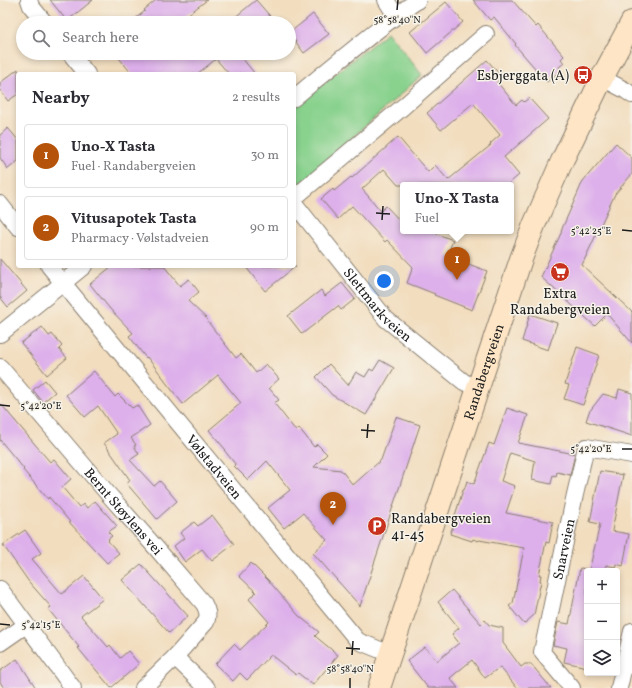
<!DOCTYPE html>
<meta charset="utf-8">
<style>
body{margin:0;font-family:Vollkorn,serif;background:#f7f7f7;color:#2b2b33}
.controls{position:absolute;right:12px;bottom:12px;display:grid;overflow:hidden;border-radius:4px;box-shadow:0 2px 6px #0003}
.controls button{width:36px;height:36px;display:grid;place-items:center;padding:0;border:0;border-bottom:1px solid #e1e1e2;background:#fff;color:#2b2b33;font:20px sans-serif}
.you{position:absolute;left:384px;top:281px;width:14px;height:14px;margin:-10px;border:3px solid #fff;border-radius:50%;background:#1a73e8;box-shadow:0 0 0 6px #1a73e833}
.badge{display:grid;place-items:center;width:26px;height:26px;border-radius:50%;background:#b45309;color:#fff;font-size:13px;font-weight:700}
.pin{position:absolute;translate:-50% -33px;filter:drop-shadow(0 1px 2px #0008)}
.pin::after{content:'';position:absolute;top:21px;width:14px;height:12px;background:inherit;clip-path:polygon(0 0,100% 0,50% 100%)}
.popup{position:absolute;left:400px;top:182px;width:114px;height:52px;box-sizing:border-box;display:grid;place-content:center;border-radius:4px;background:#fff;filter:drop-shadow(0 1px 3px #0005);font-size:13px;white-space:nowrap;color:#7c7c81}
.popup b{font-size:15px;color:#2b2b33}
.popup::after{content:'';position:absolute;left:50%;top:100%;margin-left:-8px;border:8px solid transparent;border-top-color:#fff}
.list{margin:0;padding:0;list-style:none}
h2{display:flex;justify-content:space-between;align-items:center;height:52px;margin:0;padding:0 16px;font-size:17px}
h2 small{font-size:13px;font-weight:400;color:#7c7c81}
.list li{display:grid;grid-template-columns:26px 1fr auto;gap:12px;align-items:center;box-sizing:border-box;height:64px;margin:0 8px 8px;padding:0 8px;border:1px solid #e1e1e2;border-radius:4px}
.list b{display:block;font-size:15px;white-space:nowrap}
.list p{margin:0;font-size:13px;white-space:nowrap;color:#7c7c81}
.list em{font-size:13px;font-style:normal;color:#7c7c81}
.icon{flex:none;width:22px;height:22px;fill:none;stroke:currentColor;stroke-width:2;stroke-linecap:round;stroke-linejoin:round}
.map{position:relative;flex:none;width:632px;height:688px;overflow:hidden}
.search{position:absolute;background:#fff;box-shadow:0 2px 6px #0003;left:16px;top:16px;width:280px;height:44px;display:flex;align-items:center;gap:10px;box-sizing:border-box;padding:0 14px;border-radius:22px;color:#7c7c81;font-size:15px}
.panel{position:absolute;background:#fff;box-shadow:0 2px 6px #0003;left:16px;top:72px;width:280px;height:196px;border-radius:4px}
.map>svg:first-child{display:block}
.green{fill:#89d28e;stroke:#527755}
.building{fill:#ddafeb}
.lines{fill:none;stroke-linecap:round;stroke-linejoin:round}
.street-casing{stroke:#877c6d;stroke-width:18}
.secondary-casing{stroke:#877c6d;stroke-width:24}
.street{stroke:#fff;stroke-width:16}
.secondary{stroke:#fde5c5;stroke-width:22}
.ticks{fill:none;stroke:#1c1c1c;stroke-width:1.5}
.labels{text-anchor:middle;stroke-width:3;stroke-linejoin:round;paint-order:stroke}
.poi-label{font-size:14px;fill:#1c1c1c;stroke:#f7f3e8;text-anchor:end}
.street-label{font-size:14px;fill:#1c1c1c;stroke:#f7f3e8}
.ticks-label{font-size:10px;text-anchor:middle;fill:#1c1c1c;stroke:#f7f3e8;stroke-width:3;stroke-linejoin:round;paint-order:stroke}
</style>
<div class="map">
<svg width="632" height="688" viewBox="0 0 632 688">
<rect width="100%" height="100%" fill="#f7f3e8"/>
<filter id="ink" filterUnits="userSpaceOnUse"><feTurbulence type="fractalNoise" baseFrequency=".025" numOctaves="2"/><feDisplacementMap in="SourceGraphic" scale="8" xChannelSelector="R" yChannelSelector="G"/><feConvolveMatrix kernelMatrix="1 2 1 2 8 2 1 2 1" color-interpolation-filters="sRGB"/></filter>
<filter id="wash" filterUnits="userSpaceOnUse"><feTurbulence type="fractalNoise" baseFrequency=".012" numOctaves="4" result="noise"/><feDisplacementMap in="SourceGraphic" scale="16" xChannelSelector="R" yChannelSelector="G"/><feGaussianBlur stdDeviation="0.9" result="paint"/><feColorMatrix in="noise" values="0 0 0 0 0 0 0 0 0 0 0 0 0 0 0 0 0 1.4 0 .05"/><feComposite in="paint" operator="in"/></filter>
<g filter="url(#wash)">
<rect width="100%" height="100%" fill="#f2ddbe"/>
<path class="green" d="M388 32 422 75 301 184 294 175V108L330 78Z"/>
<g id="blocks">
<g class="building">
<path d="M50 0H93L67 21Z"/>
<path d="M156 0H207L177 23H130L145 11 144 10Z"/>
<path d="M256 0 276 23H228Z"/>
<path d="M473 0H512L536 27 538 25 564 56 561 59 564 63 559 67 561 70 547 82 515 45 516 44 494 17 490 20Z"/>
<path d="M446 2 463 22 427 53 410 32Z"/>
<path d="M313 14 329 34 304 53 289 33Z"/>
<path d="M115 53H238L255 74H229L216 59 197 74H132Z"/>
<path d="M487 60 502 77 497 82 516 105 522 100 524 102 529 98 548 119 504 157 519 175 507 185H398L384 169 362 189 381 211 386 206 403 224V231H429L453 240 447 256 487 271 472 310 434 295 435 294 407 283 413 267 387 240 385 242 352 206 338 219 321 199 333 189 334 191 351 177 352 178 398 137 428 172 435 165 448 180 491 145 490 144 500 135 473 103 441 130 427 113Z"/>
<path d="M18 69V94L8 101 0 90V83Z"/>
<path d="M8 128 18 140V161L8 169 0 158V135Z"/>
<path d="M616 143 632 158V174L615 194 582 265 632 312V343L607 314 595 326 541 277 562 231H561L583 181Z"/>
<path d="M0 259 27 291 8 307 0 297Z"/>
<path d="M112 266H164L180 286 189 279 199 292 188 301 209 321 208 322 236 358 241 354 256 373 266 364 279 379 269 388 279 400 274 403 296 431 299 428 314 447 317 444 327 454 314 467 341 470 353 485 381 460 396 417 420 425 360 606 313 553 327 540 303 513 284 528 268 508 290 490 267 461 248 480 234 466 236 465 224 450 225 449 209 430 241 403 218 375 183 404 164 380H165L147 357 146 358 129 336 133 333 110 309 90 284Z"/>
<path d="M245 266H296L265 291Z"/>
<path d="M342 283 355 299 341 310 338 306 302 334 288 316 321 290 325 296Z"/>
<path d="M530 314 557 323 548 350 522 341Z"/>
<path d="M42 327 49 336 52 334 62 346 59 349 67 358 47 375 21 343Z"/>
<path d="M577 347 599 355 583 405 564 399 569 385 565 384Z"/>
<path d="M380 360 394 368 366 415 332 395 316 377 329 364 348 385 356 372 365 377 370 369 373 371Z"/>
<path d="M94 371 115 397 118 394 132 408 137 405 150 425 131 438 136 445 134 446 139 454 130 460 154 486 160 481 177 501 157 519 127 484 130 480 104 443 117 434 98 406 85 417 66 395Z"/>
<path d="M45 380 55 392 43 402 33 390Z"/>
<path d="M619 389 632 393V436L586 421 589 412 603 394 617 398Z"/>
<path d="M0 403 50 462 54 459 71 479 62 487 79 507 84 504 87 508 95 501 117 526 108 532 112 536 108 539 109 540 108 541 119 553 107 563 70 523V522L49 497 48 499 23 470 24 469 0 440Z"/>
<path d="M507 408 528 415 518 443 575 454 570 475 557 472 556 476 553 475 551 484 532 480 535 461 510 453 501 481 515 486 506 513 553 522 549 543 546 542 539 575H541L540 581H541L534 615 524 624 509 606 513 603 524 548 479 540 478 541 473 539 472 541 450 534 453 526 452 525 463 490H464L467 481 474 484 489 443 494 445Z"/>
<path d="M600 471 623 475 612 531 629 534 623 566 616 564 615 567 606 565 604 571H589L600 524 590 522Z"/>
<path d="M212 515 234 544 212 561 202 549 185 562 174 546 184 538 180 533 194 522 198 526Z"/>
<path d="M25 530 41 553 32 559 62 594 84 576 103 599 81 616 108 647 110 645 120 658 128 651 139 664 111 688 78 648 79 647 48 609 51 607 29 582 3 545Z"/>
<path d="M251 563 268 580 299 616 319 632 315 636 338 655 313 685 298 673 296 675 271 655 247 680 240 673 233 681 215 664 234 644 240 650 269 622 249 599 256 592 239 576Z"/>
<path d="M141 564 188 616 169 633 122 580Z"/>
<path d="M580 568 587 569V667L564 662 567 648 553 645 558 622 569 624Z"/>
<path d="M452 590 481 624 485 620 489 625 503 628V643L521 667 525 664H531L551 688H517L500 667 485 678 472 660 450 678 458 688H428L407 661 425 647 437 661 459 643 452 634 459 628 438 602Z"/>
<path d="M17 659 36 688H4L0 682V671Z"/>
</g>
</g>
</g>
<g filter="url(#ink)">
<use href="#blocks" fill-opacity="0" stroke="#877c6d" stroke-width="1"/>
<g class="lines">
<g class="street-casing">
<g id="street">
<path d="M29 0 31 6 45 23"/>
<path d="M386 0 396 16"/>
<path d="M70 53 87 74"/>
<path d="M602 78 625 90 632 95"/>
<path d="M294 98C335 64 375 30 418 0"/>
<path d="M294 198 404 106 486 34"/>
<path id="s1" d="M294 203 386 319 464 382 478 388"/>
<path d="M0 204 18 227"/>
<path id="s2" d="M49 266 358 641 390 654"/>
<path d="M0 334 84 266"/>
<path id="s3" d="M0 367 109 495 157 549 204 604C207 610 209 615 206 622L175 657 143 688"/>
<path d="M0 589 73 688"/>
<path d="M0 643 26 625"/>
<path d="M175 657 207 688"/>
<path id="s4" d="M572 688 542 652 574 499 586 447 632 455"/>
<path d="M619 688 632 631"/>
</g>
</g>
<g class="secondary-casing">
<g id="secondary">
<path id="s5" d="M379 688 478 388 521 259 534 225 562 161 602 78 632 22"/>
</g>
</g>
<use href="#street" class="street"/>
<use href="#secondary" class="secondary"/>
</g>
</g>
<path class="ticks" d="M397 10 398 0M376 213 390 214M382 220 383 206M622 230 632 231M0 405 10 406M361 430 375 431M367 438 368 424M622 449H632M0 624 10 625M346 648 360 649M352 655 353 641M350 688V678"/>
<defs>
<g id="bus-disc" transform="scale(1)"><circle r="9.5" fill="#c8321e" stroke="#f7f3e8"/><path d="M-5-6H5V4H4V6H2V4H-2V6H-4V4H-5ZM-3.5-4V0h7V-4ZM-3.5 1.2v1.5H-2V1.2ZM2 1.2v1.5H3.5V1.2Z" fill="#fff"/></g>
<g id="supermarket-disc" transform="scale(1)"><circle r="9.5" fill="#c8321e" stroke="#f7f3e8"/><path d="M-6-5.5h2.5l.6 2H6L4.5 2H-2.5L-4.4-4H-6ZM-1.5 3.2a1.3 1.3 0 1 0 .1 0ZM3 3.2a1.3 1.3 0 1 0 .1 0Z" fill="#fff"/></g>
<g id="parking-disc" transform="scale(1)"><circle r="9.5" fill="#c8321e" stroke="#f7f3e8"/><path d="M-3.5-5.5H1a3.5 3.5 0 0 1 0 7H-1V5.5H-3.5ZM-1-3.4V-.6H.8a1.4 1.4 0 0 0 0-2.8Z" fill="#fff"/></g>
</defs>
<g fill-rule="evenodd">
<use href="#bus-disc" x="583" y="75"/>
<use href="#supermarket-disc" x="560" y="272"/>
<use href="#parking-disc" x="377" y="526"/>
</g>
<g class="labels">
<g class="poi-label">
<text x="569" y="80">Esbjerggata (A)</text>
<text x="560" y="298" text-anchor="middle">Extra<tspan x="560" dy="16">Randabergveien</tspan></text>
<text x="391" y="523" text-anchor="start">Randabergveien<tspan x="391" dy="16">41-45</tspan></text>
</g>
<g class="street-label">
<text dy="5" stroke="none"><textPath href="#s1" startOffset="132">Slettmarkveien</textPath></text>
<text dy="5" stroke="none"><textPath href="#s5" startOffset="333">Randabergveien</textPath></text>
<text dy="5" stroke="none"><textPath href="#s2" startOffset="260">Vølstadveien</textPath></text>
<text dy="5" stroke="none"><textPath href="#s3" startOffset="190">Bernt Støylens vei</textPath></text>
<text dy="5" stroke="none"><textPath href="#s4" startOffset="152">Snarveien</textPath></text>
</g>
</g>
<g class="ticks-label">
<text x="397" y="23">58°58'40"N</text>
<text x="591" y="234">5°42'25"E</text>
<text x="41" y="409">5°42'20"E</text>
<text x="591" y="452">5°42'20"E</text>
<text x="41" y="628">5°42'15"E</text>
<text x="350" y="672">58°58'40"N</text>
</g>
</svg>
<div class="controls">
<button>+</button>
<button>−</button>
<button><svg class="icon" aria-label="layers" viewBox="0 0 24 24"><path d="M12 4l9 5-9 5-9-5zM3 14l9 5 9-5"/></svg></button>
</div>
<div class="you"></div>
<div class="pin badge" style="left:457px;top:280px">1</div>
<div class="popup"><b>Uno-X Tasta</b>Fuel</div>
<div class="pin badge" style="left:333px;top:525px">2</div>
<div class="search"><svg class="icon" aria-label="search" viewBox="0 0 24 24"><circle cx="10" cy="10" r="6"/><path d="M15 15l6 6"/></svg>Search here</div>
<section class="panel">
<h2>Nearby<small>2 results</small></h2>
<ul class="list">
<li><span class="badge">1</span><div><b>Uno-X Tasta</b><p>Fuel · Randabergveien</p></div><em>30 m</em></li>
<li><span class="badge">2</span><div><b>Vitusapotek Tasta</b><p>Pharmacy · Vølstadveien</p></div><em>90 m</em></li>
</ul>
</section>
</div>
